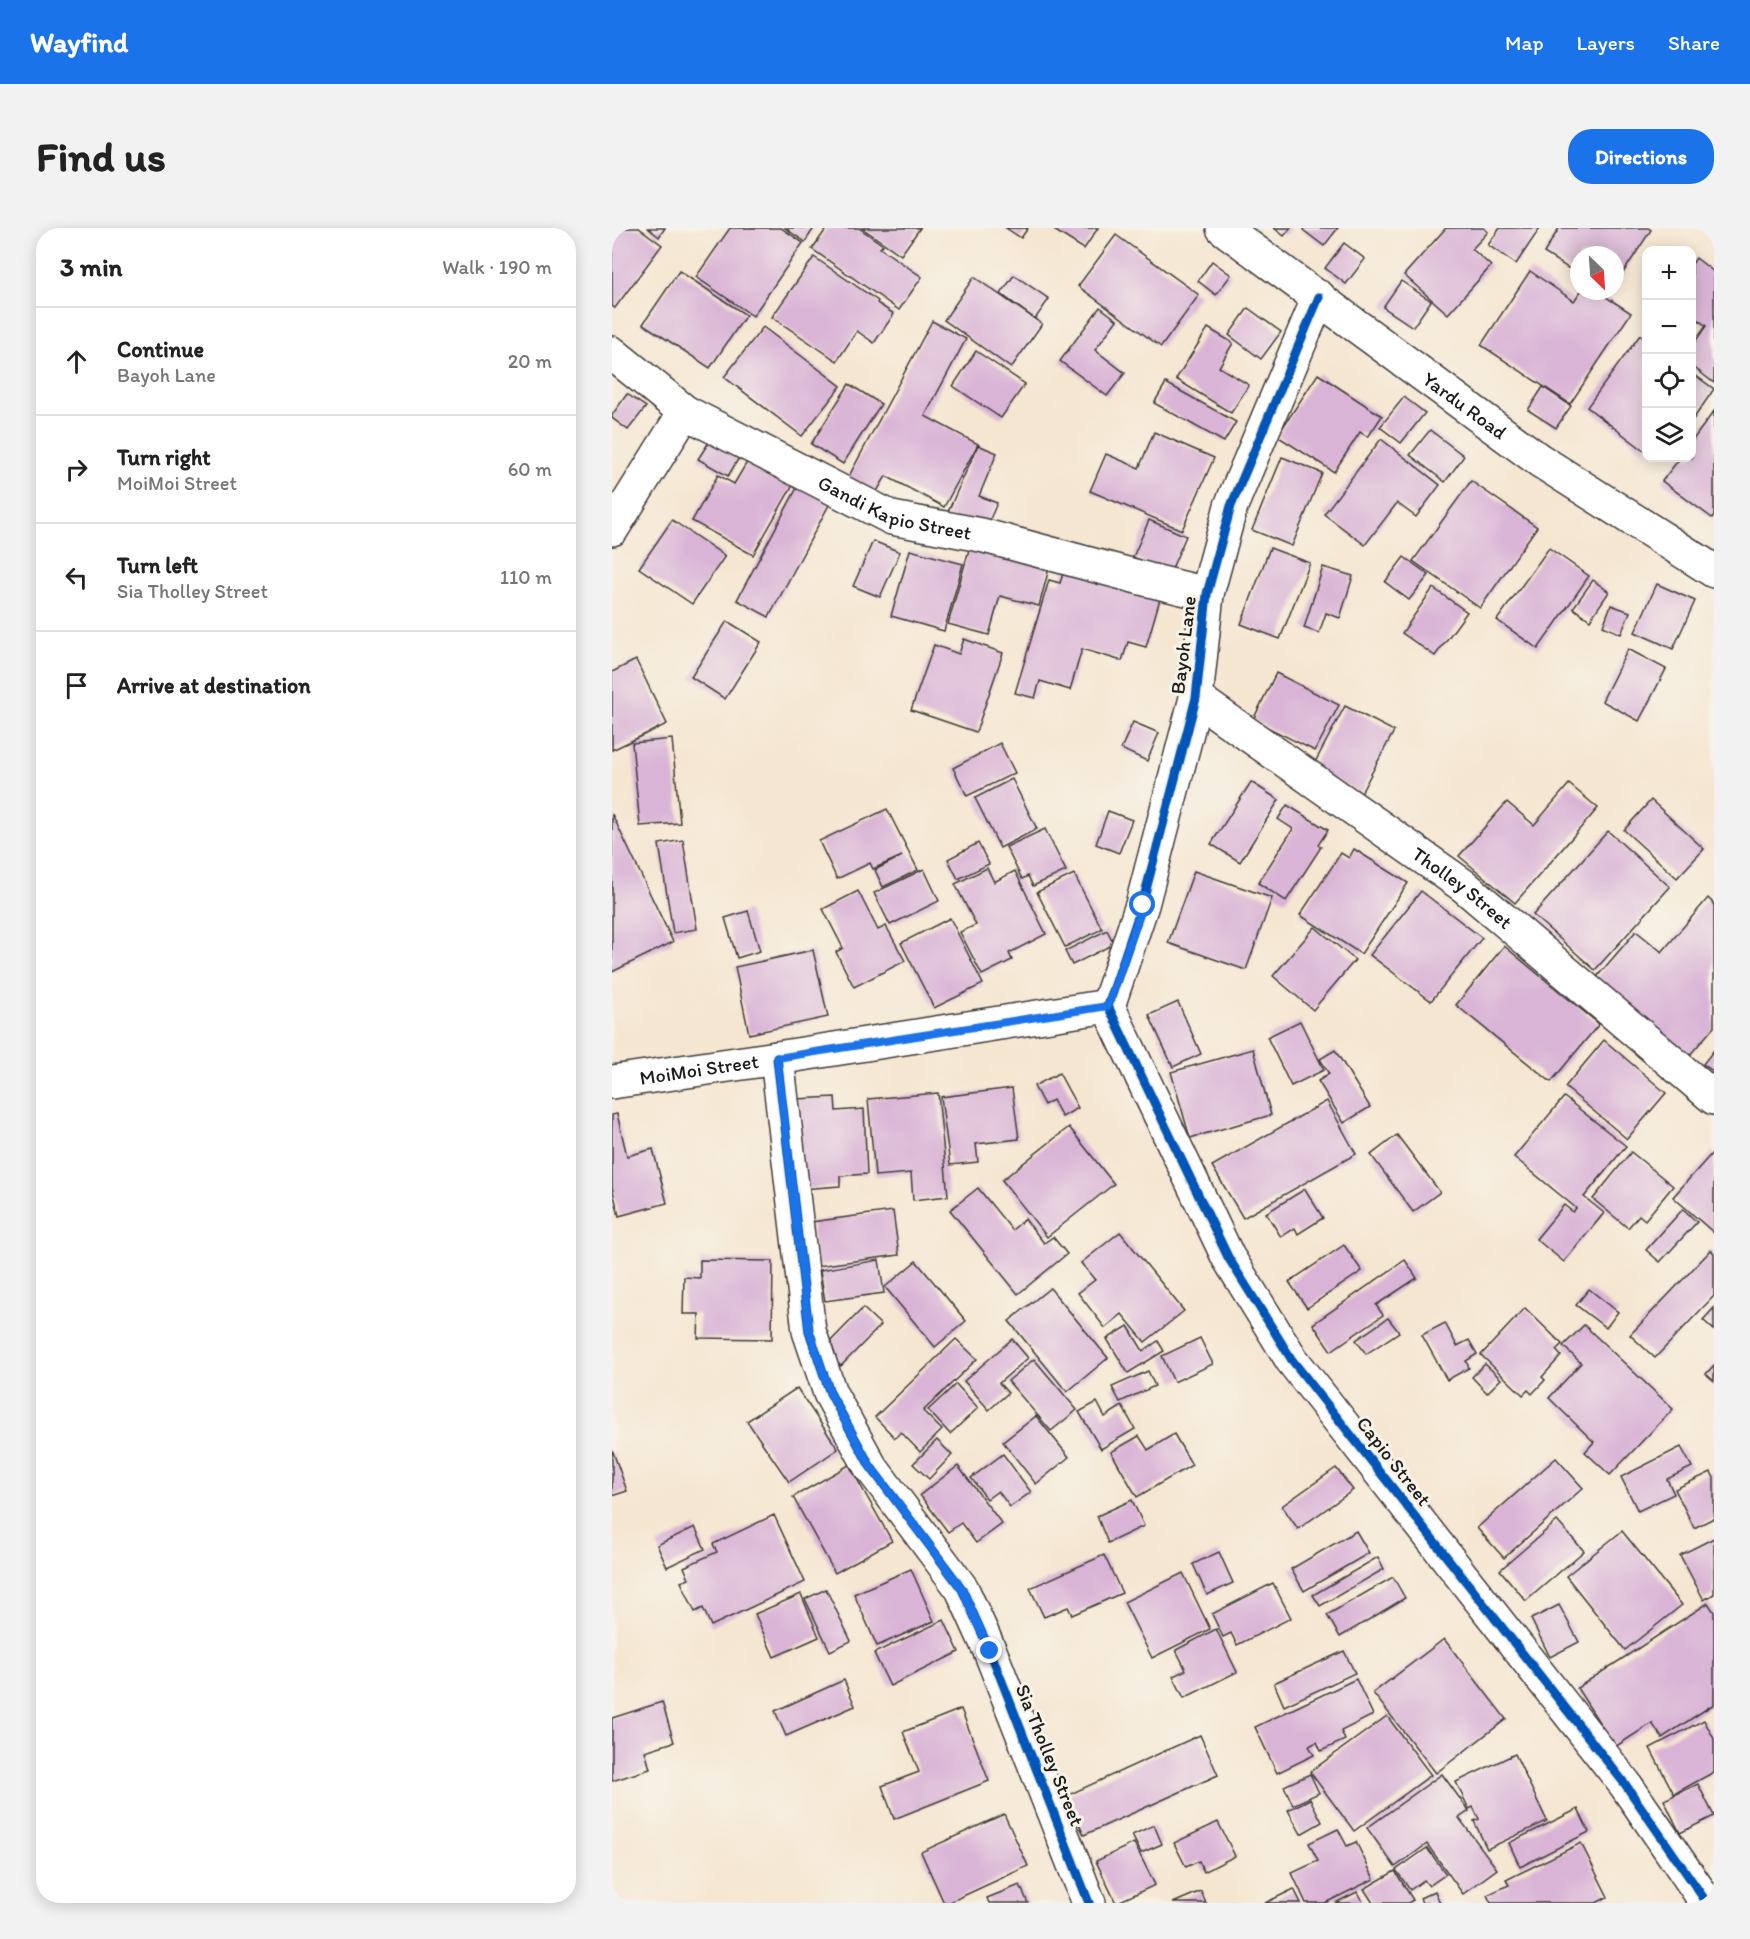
<!DOCTYPE html>
<meta charset="utf-8">
<style>
body{margin:0;font-family:Itim,sans-serif;background:#f2f2f2;color:#222}
.controls{position:absolute;right:18px;top:18px;display:grid;overflow:hidden;border-radius:12px;box-shadow:0 3px 15px #0003}
.controls button{width:54px;height:54px;display:grid;place-items:center;padding:0;border:0;border-bottom:2px solid #e0e0e0;background:#fff;color:#222;font:30px sans-serif}
.compass{position:absolute;left:958px;top:18px;width:54px;height:54px;border-radius:50%;background:#fff;box-shadow:0 3px 15px #0003;rotate:155deg}
.stop{position:absolute;width:18px;height:18px;margin:-14px;border:4px solid #1a73e8;border-radius:50%;background:#fff}
.stop.end{background:#1a73e8;border-color:#fff;box-shadow:0 2px 6px #0008}
.list{margin:0;padding:0;list-style:none}
h2{display:flex;justify-content:space-between;align-items:center;height:78px;margin:0;padding:0 24px;font-size:26px}
h2 small{font-size:20px;font-weight:400;color:#767676}
.list li{display:grid;grid-template-columns:39px 1fr auto;gap:18px;align-items:center;box-sizing:border-box;height:108px;padding:0 24px;border-top:2px solid #e0e0e0}
.list b{display:block;font-size:22px;white-space:nowrap}
.list p{margin:0;font-size:20px;white-space:nowrap;color:#767676}
.list em{font-size:20px;font-style:normal;color:#767676}
.icon{flex:none;width:33px;height:33px;fill:none;stroke:currentColor;stroke-width:2;stroke-linecap:round;stroke-linejoin:round}
.map{position:relative;flex:none;width:1102px;height:1675px;overflow:hidden;border-radius:24px}
header{display:flex;align-items:center;gap:36px;box-sizing:border-box;height:84px;padding:0 30px;background:#1a73e8;color:#fff}
header strong{font-size:28px}
nav{display:flex;gap:33px;margin-inline-start:auto;font-size:21px}
.intro{display:flex;align-items:center;justify-content:space-between;box-sizing:border-box;height:144px;padding:0 36px}
h1{margin:0;font-size:42px}
.button{padding:15px 27px;border-radius:24px;background:#1a73e8;color:#fff;font-size:21px;font-weight:700}
main{display:flex;gap:36px;padding:0 36px}
aside{flex:1;background:#fff;border-radius:24px;box-shadow:0 3px 15px #0003}
.map>svg:first-child{display:block}
.building{fill:#d9b4d6}
.lines{fill:none;stroke-linecap:round;stroke-linejoin:round}
.minor-casing{stroke:#3d3a37;stroke-width:36}
.minor{stroke:#fff;stroke-width:33}
.cycleway-casing{stroke:#f7f3e8;stroke-width:13}
.cycleway{stroke:#0057b8;stroke-width:9}
.route{stroke:#1a73e8;stroke-width:8}
.labels{text-anchor:middle;stroke-width:6;stroke-linejoin:round;paint-order:stroke}
.street-label{font-size:20px;fill:#1c1c1c;stroke:#f7f3e8}
</style>
<header>
<strong>Wayfind</strong>
<nav><a>Map</a><a>Layers</a><a>Share</a></nav>
</header>
<div class="intro"><h1>Find us</h1><a class="button">Directions</a></div>
<main>
<aside>
<h2>3 min<small>Walk · 190 m</small></h2>
<ul class="list">
<li><svg class="icon" aria-label="ahead" viewBox="0 0 24 24"><path d="M12 20V5M6 11l6-6 6 6"/></svg><div><b>Continue</b><p>Bayoh Lane</p></div><em>20 m</em></li>
<li><svg class="icon" aria-label="right" viewBox="0 0 24 24"><path d="M7 20v-9h11M14 6l5 5-5 5"/></svg><div><b>Turn right</b><p>MoiMoi Street</p></div><em>60 m</em></li>
<li><svg class="icon" aria-label="left" viewBox="0 0 24 24"><path d="M17 20v-9H6M10 6l-5 5 5 5"/></svg><div><b>Turn left</b><p>Sia Tholley Street</p></div><em>110 m</em></li>
<li><svg class="icon" aria-label="arrive" viewBox="0 0 24 24"><path d="M6 21V4h12l-3 4 3 4H6"/></svg><div><b>Arrive at destination</b></div></li>
</ul>
</aside>
<div class="map">
<svg width="1102" height="1675" viewBox="0 0 1102 1675">
<rect width="100%" height="100%" fill="#f7f3e8"/>
<filter id="ink" filterUnits="userSpaceOnUse"><feTurbulence type="fractalNoise" baseFrequency=".0167" numOctaves="2"/><feDisplacementMap in="SourceGraphic" scale="12" xChannelSelector="R" yChannelSelector="G"/><feConvolveMatrix kernelMatrix="1 2 1 2 8 2 1 2 1" color-interpolation-filters="sRGB"/></filter>
<filter id="wash" filterUnits="userSpaceOnUse"><feTurbulence type="fractalNoise" baseFrequency=".008" numOctaves="4" result="noise"/><feDisplacementMap in="SourceGraphic" scale="24" xChannelSelector="R" yChannelSelector="G"/><feGaussianBlur stdDeviation="1.35" result="paint"/><feColorMatrix in="noise" values="0 0 0 0 0 0 0 0 0 0 0 0 0 0 0 0 0 1.4 0 .05"/><feComposite in="paint" operator="in"/></filter>
<g filter="url(#wash)">
<rect width="100%" height="100%" fill="#f5e6d1"/>
<g id="blocks">
<g class="building">
<path d="M0 0H27L50 17 3 80 0 78Z"/>
<path d="M36 0H53L47 9Z"/>
<path d="M118 0H169L191 15 141 88 84 49Z"/>
<path d="M173 0H202L193 14Z"/>
<path d="M215 0H247L271 17 268 20 310 49 287 82 200 21Z"/>
<path d="M250 0H308L289 27Z"/>
<path d="M394 0H416L409 10Z"/>
<path d="M444 0H486L472 21 442 2Z"/>
<path d="M662 0H679L672 8Z"/>
<path d="M692 0H726L712 18 691 2Z"/>
<path d="M834 0H872L876 4 860 21 879 38 836 86 792 47Z"/>
<path d="M888 0H928L904 36 876 17Z"/>
<path d="M947 0H1036L1039 2 1003 57V27H967V47L932 25Z"/>
<path d="M504 7 587 67 549 119 466 58Z"/>
<path d="M732 15 753 31 734 56 713 40Z"/>
<path d="M202 29 266 73 265 75 282 86 262 115 245 103 225 133 160 89Z"/>
<path d="M1084 30 1102 44V155L1080 138V118L1094 98 1080 87V36Z"/>
<path d="M600 33 619 47 604 67 586 53Z"/>
<path d="M67 43 134 87 98 140 31 96Z"/>
<path d="M918 43 962 73 969 63H985L1019 85 958 176 869 117Z"/>
<path d="M402 47 437 71 423 91 389 66Z"/>
<path d="M362 49 430 96 399 140 332 92Z"/>
<path d="M789 53 819 73 801 99 771 79Z"/>
<path d="M488 79 505 92 483 122 513 145 495 168 448 133Z"/>
<path d="M636 80 669 104 649 131 617 107Z"/>
<path d="M320 93 354 111 313 188 366 216 332 279 274 248 264 265 236 250Z"/>
<path d="M151 99 229 158 190 208 112 149Z"/>
<path d="M596 100 621 115 607 139 637 157 619 185 564 151Z"/>
<path d="M1028 107 1034 112V224L975 179Z"/>
<path d="M364 123 413 156 389 190 341 158Z"/>
<path d="M1080 145 1102 161 1080 193Z"/>
<path d="M706 146 770 188 756 209 748 204 722 244 665 208Z"/>
<path d="M554 155 624 194 612 214 542 175Z"/>
<path d="M237 156 269 176 231 236 199 216Z"/>
<path d="M931 159 959 178 944 200 916 182Z"/>
<path d="M15 166 34 179 16 202 0 190V187Z"/>
<path d="M792 169 813 185 789 215 768 199Z"/>
<path d="M1102 183V287L1100 290 1050 253 1068 230H1080V213Z"/>
<path d="M818 202 852 228 833 254 798 227Z"/>
<path d="M542 204 602 230 570 302 478 263 494 226 527 240Z"/>
<path d="M99 211 128 228 116 248 86 231Z"/>
<path d="M769 211 828 257 804 289 785 275 753 317 712 286Z"/>
<path d="M366 217 385 225 367 268 385 275 372 305 334 288Z"/>
<path d="M138 229 182 255 141 327 80 293 106 247 122 256Z"/>
<path d="M670 229 710 245 680 318 640 302Z"/>
<path d="M859 253 925 299 868 380 801 333Z"/>
<path d="M186 258 218 275 157 389 125 372Z"/>
<path d="M60 292 113 328 80 376 27 340Z"/>
<path d="M537 292 574 308 558 345 521 329Z"/>
<path d="M360 311 439 333 427 378 388 368 377 407 336 396Z"/>
<path d="M261 313 288 324 268 369 241 358Z"/>
<path d="M658 320 698 335 668 411 629 396Z"/>
<path d="M937 320 977 348 926 421 885 392Z"/>
<path d="M298 322 351 336 332 403 279 388Z"/>
<path d="M792 329 817 347 797 372 773 354Z"/>
<path d="M454 336 550 364 534 419 516 414 510 433 470 421 458 462 428 453 423 470 403 465 437 352 448 355Z"/>
<path d="M711 339 741 348 728 390 714 385 707 405 692 400Z"/>
<path d="M981 352 997 364 978 392 961 380Z"/>
<path d="M1045 356 1083 373 1061 421 1023 404Z"/>
<path d="M821 360 855 384 823 428 790 405Z"/>
<path d="M999 377 1018 384 1009 406 991 398Z"/>
<path d="M115 393 149 414 113 471 79 449Z"/>
<path d="M352 411 391 425 364 504 299 482 322 417 347 426Z"/>
<path d="M1016 421 1054 441 1027 493 990 473Z"/>
<path d="M24 432 55 496 0 522V444Z"/>
<path d="M664 445 727 477 703 523 641 492Z"/>
<path d="M733 478 782 503 749 565 700 540Z"/>
<path d="M521 494 547 505 535 533 509 521Z"/>
<path d="M60 511 68 595 28 598 20 515Z"/>
<path d="M388 515 403 545 355 568 341 540Z"/>
<path d="M400 551 425 601 388 620 363 570Z"/>
<path d="M639 554 667 572 628 634 599 616Z"/>
<path d="M957 556 986 580 903 675 847 628 895 574 922 597Z"/>
<path d="M1039 572 1092 621 1065 650 1012 602Z"/>
<path d="M675 577 716 602 706 617 709 619 674 673 646 655 681 601 666 591Z"/>
<path d="M275 581 306 642 271 659 263 642 290 628 261 641 258 635 225 651 207 613Z"/>
<path d="M496 583 520 592 507 625 484 616Z"/>
<path d="M0 586 61 714 0 744Z"/>
<path d="M433 601 454 643 421 658 416 648 410 651 394 619Z"/>
<path d="M996 603 1058 659 983 742 921 687Z"/>
<path d="M71 612 85 701 61 705 47 616Z"/>
<path d="M366 615 377 636 346 651 336 631Z"/>
<path d="M742 621 796 655 749 726 688 687 729 625 737 630Z"/>
<path d="M375 640 382 654 403 643 434 706 397 725 400 732 370 747 348 704 364 697 343 656Z"/>
<path d="M312 641 327 673 278 697 262 665Z"/>
<path d="M582 643 660 670 634 742 556 715Z"/>
<path d="M462 646 490 701 453 719 425 664Z"/>
<path d="M246 663 266 702 274 698 293 733 242 759 224 724 231 720 211 681Z"/>
<path d="M809 663 870 710 819 773 758 727Z"/>
<path d="M1096 670 1102 676V799L1076 829 983 751 1024 703 1050 724Z"/>
<path d="M136 683 148 723 125 730 113 690Z"/>
<path d="M338 690 371 756 322 780 289 715Z"/>
<path d="M703 699 743 732 701 782 661 748Z"/>
<path d="M495 702 502 716 460 737 453 723Z"/>
<path d="M892 718 987 796 939 854 844 777Z"/>
<path d="M201 722 216 789 137 806 123 739Z"/>
<path d="M566 774 589 826 561 839 537 787Z"/>
<path d="M688 793 712 842 679 858 655 809Z"/>
<path d="M992 812 1054 865 1015 911 953 859Z"/>
<path d="M641 821 659 887 578 910 559 844Z"/>
<path d="M723 822 758 879 732 895 706 853 717 846 708 831Z"/>
<path d="M1102 822V844L1091 836Z"/>
<path d="M447 845 466 880 450 889 441 872 432 877 422 858Z"/>
<path d="M400 860 407 911 364 916 366 934 338 937 329 869Z"/>
<path d="M326 865 336 968 301 972 299 945 263 948 256 871Z"/>
<path d="M223 869 224 883 252 881 255 946 228 948V958L190 961 185 871Z"/>
<path d="M952 869 1014 918 972 969 992 985 952 1034 924 1011 952 977 961 984 964 980 902 929Z"/>
<path d="M715 873 744 926 631 990 600 938Z"/>
<path d="M5 886 15 928 41 921 55 975 7 988 0 959V887Z"/>
<path d="M457 899 502 956 435 1009 390 952Z"/>
<path d="M785 907 828 964 801 984 759 927Z"/>
<path d="M1102 923V1005L1061 969Z"/>
<path d="M1019 924 1061 958 1033 992 1027 987 1016 1000 981 971Z"/>
<path d="M366 960 400 1002 413 991 432 1015 441 1009 455 1026 406 1066 338 982Z"/>
<path d="M693 961 711 990 686 1006 683 1000 669 1009 654 985Z"/>
<path d="M1071 981 1085 994 1048 1034 1034 1022Z"/>
<path d="M281 983 287 1027 205 1038 199 994Z"/>
<path d="M508 1004 572 1083 533 1114 510 1086 493 1100 466 1065 483 1052 469 1035Z"/>
<path d="M732 1017 750 1043 695 1080 677 1054Z"/>
<path d="M1099 1022 1102 1025V1068L1043 1130 1018 1107Z"/>
<path d="M88 1032 161 1033 160 1111 86 1110 87 1086H71L72 1049 88 1050Z"/>
<path d="M267 1032 272 1065 213 1073 208 1042Z"/>
<path d="M793 1032 805 1050 764 1077 771 1087 719 1123 701 1096Z"/>
<path d="M304 1033 354 1093 323 1119 273 1059Z"/>
<path d="M438 1060 496 1130 455 1164 397 1093Z"/>
<path d="M977 1061 1006 1084 994 1100 964 1077Z"/>
<path d="M251 1080 269 1097 229 1138 211 1121Z"/>
<path d="M913 1080 950 1116 944 1122 949 1128 930 1149 933 1152 920 1166 916 1162 911 1167 869 1127Z"/>
<path d="M1102 1080V1102L1091 1092Z"/>
<path d="M776 1090 787 1104 754 1126 744 1112Z"/>
<path d="M833 1095 845 1118 857 1112 865 1126 854 1133 857 1140 835 1152 810 1107Z"/>
<path d="M972 1097 1061 1181 998 1247 973 1224 982 1214 937 1170 969 1135 951 1118Z"/>
<path d="M516 1098 531 1123 546 1113 552 1123 516 1145 495 1111Z"/>
<path d="M588 1110 601 1136 562 1154 550 1128Z"/>
<path d="M344 1111 365 1131 311 1183 330 1202 308 1224 289 1204 283 1210 263 1189Z"/>
<path d="M400 1111 416 1130 387 1155 396 1165 377 1182 352 1153Z"/>
<path d="M422 1131 465 1182 439 1203 396 1153Z"/>
<path d="M873 1136 889 1151 875 1165 860 1149Z"/>
<path d="M1102 1137V1153L1094 1146Z"/>
<path d="M536 1143 543 1158 508 1174 500 1159Z"/>
<path d="M344 1156 366 1180 338 1206 316 1182Z"/>
<path d="M185 1160 226 1221 177 1254 135 1193Z"/>
<path d="M485 1174 493 1189 510 1178 523 1201 489 1221 467 1184Z"/>
<path d="M424 1188 457 1229 424 1256 391 1214Z"/>
<path d="M562 1206 580 1237 525 1269 499 1224 527 1208 536 1222Z"/>
<path d="M325 1212 340 1227 317 1251 301 1236Z"/>
<path d="M1069 1219 1080 1239 1055 1251 1062 1266 1026 1283 1009 1249Z"/>
<path d="M0 1221 15 1263 0 1268Z"/>
<path d="M391 1226 419 1264 398 1279 386 1263 375 1271 359 1250Z"/>
<path d="M944 1230 971 1260 892 1330 865 1300Z"/>
<path d="M237 1237 280 1313 223 1345 181 1269Z"/>
<path d="M346 1238 390 1296 364 1315 349 1295 336 1304 308 1267Z"/>
<path d="M724 1240 741 1262 686 1301 670 1278Z"/>
<path d="M1099 1244 1102 1250V1290L1082 1300 1063 1261Z"/>
<path d="M520 1272 532 1298 496 1315 485 1288Z"/>
<path d="M162 1287 193 1354 99 1398 91 1380 83 1384 69 1354 77 1351 72 1339 105 1324 101 1316Z"/>
<path d="M945 1293 972 1323 914 1373 888 1342Z"/>
<path d="M83 1299 93 1321 55 1339 45 1317Z"/>
<path d="M744 1303 757 1325 692 1363 679 1341Z"/>
<path d="M1010 1303 1070 1377 1013 1422 954 1348Z"/>
<path d="M1102 1310V1366L1092 1372 1068 1327Z"/>
<path d="M607 1324 621 1355 595 1367 581 1336Z"/>
<path d="M492 1327 510 1365 460 1387 456 1379 432 1389 418 1360Z"/>
<path d="M766 1329 772 1341 708 1378 701 1367Z"/>
<path d="M299 1341 322 1393 265 1418 242 1366Z"/>
<path d="M571 1345 598 1401 540 1430 512 1374Z"/>
<path d="M781 1349 793 1370 728 1409 715 1387Z"/>
<path d="M661 1355 679 1390 625 1417 619 1405 611 1409 600 1386Z"/>
<path d="M214 1361 239 1413 218 1423 193 1371Z"/>
<path d="M189 1366 207 1409 162 1429 143 1386Z"/>
<path d="M1096 1375 1102 1384V1476L1050 1510 1040 1495 1003 1519 965 1460Z"/>
<path d="M947 1377 967 1414 938 1429 919 1391Z"/>
<path d="M332 1392 347 1424 278 1458 262 1425Z"/>
<path d="M604 1401 625 1444 572 1470 561 1448 574 1442 564 1422Z"/>
<path d="M832 1411 894 1491 824 1545 761 1465Z"/>
<path d="M732 1423 743 1445 672 1478 662 1455Z"/>
<path d="M744 1451 761 1487 729 1503 733 1512 709 1523 705 1514 697 1518 702 1527 665 1545 643 1499Z"/>
<path d="M232 1452 243 1478 174 1508 163 1483Z"/>
<path d="M50 1474 62 1514 33 1523 38 1541 0 1553V1490Z"/>
<path d="M349 1481 377 1553 282 1591 270 1558 307 1544 291 1504Z"/>
<path d="M775 1488 819 1547 742 1603 698 1544Z"/>
<path d="M1092 1492 1102 1511V1544L1062 1566 1038 1520Z"/>
<path d="M588 1507 606 1547 472 1607 454 1568Z"/>
<path d="M903 1526 935 1593 875 1621 862 1593 867 1591 861 1579 857 1581 844 1554Z"/>
<path d="M698 1546 707 1565 681 1577 672 1558Z"/>
<path d="M830 1546 857 1583 847 1590 885 1641 851 1666 815 1616 783 1639 755 1600Z"/>
<path d="M1086 1556 1102 1588 1068 1605 1052 1572Z"/>
<path d="M698 1571 710 1594 689 1606 676 1582Z"/>
<path d="M966 1581 977 1604 908 1639 897 1615Z"/>
<path d="M392 1586 416 1638 336 1675H332L309 1624Z"/>
<path d="M606 1594 623 1628 592 1644 587 1633 574 1639 562 1615Z"/>
<path d="M542 1597 550 1616 529 1625 520 1607Z"/>
<path d="M726 1601 735 1618 744 1614 762 1651 713 1675H694L680 1645 706 1633 697 1615Z"/>
<path d="M522 1615 543 1657 504 1675 484 1633Z"/>
<path d="M969 1615 996 1669 984 1675H879L875 1667 897 1657 894 1652Z"/>
<path d="M815 1620 834 1646 817 1658 812 1652 798 1662 784 1642Z"/>
<path d="M783 1643 801 1672 796 1675H761L752 1661Z"/>
<path d="M408 1657 416 1675H377L375 1670Z"/>
<path d="M682 1661 689 1675H653Z"/>
<path d="M589 1663 594 1675H561Z"/>
<path d="M823 1663 828 1675H810L808 1670Z"/>
<path d="M745 1664 751 1675H723Z"/>
</g>
</g>
</g>
<g filter="url(#ink)">
<use href="#blocks" fill-opacity="0" stroke="#3d3a37" stroke-width="1.5"/>
<g class="lines">
<g class="minor-casing">
<g id="minor">
<path id="s1" d="M611 0 927 232 1102 343"/>
<path id="s2" d="M0 125 73 184 280 290 369 307 537 352 595 366"/>
<path d="M0 301 73 184"/>
<path id="s3" d="M584 470 852 658 1102 870"/>
<path d="M496 778 616 1029 680 1132 1013 1556 1095 1675"/>
<path d="M496 778 530 677 584 470 595 366 619 278 707 69"/>
<path d="M165 830 197 1103 218 1165 258 1238 350 1361 378 1423 477 1675"/>
<path id="s4" d="M0 854 165 830 496 778"/>
</g>
</g>
<use href="#minor" class="minor"/>
<g class="cycleway-casing">
<g id="cycleway">
<path d="M707 69 619 278 595 366 584 470 530 677 496 778 616 1029 680 1132 1013 1556 1095 1675"/>
<path d="M165 830 197 1103 218 1165 258 1238 350 1361 378 1423 477 1675"/>
</g>
</g>
<use href="#cycleway" class="cycleway"/>
</g>
</g>
<g class="lines" filter="url(#ink)">
<path class="route" d="M378 1423 350 1361 258 1238 218 1165 197 1102 165 830 496 778 531 677"/>
</g>
<g class="labels">
<g class="street-label">
<text dy="7" stroke="none"><textPath href="#s1" startOffset="300">Yardu Road</textPath></text>
<text dy="7" stroke="none"><textPath href="#s2" startOffset="326">Gandi Kapio Street</textPath></text>
<text transform="translate(571 417) rotate(-83)" y="7">Bayoh Lane</text>
<text dy="7" stroke="none"><textPath href="#s3" startOffset="327">Tholley Street</textPath></text>
<text dy="7" stroke="none"><textPath href="#s4" startOffset="88">MoiMoi Street</textPath></text>
<text transform="translate(782 1233) rotate(52)" y="7">Capio Street</text>
<text transform="translate(438 1527) rotate(68)" y="7">Sia Tholley Street</text>
</g>
</g>
</svg>
<div class="controls">
<button>+</button>
<button>−</button>
<button><svg class="icon" aria-label="locate" viewBox="0 0 24 24"><circle cx="12" cy="12" r="6"/><path d="M12 2v4M12 18v4M2 12h4M18 12h4"/></svg></button>
<button><svg class="icon" aria-label="layers" viewBox="0 0 24 24"><path d="M12 4l9 5-9 5-9-5zM3 14l9 5 9-5"/></svg></button>
</div>
<svg class="compass" viewBox="-18 -18 36 36"><path d="M0-13l5 13h-10z" fill="#e53935"/><path d="M0 13l5-13h-10z" fill="#767676"/></svg>
<div class="stop" style="left:531px;top:677px"></div>
<div class="stop end" style="left:378px;top:1423px"></div>
</div>
</main>
